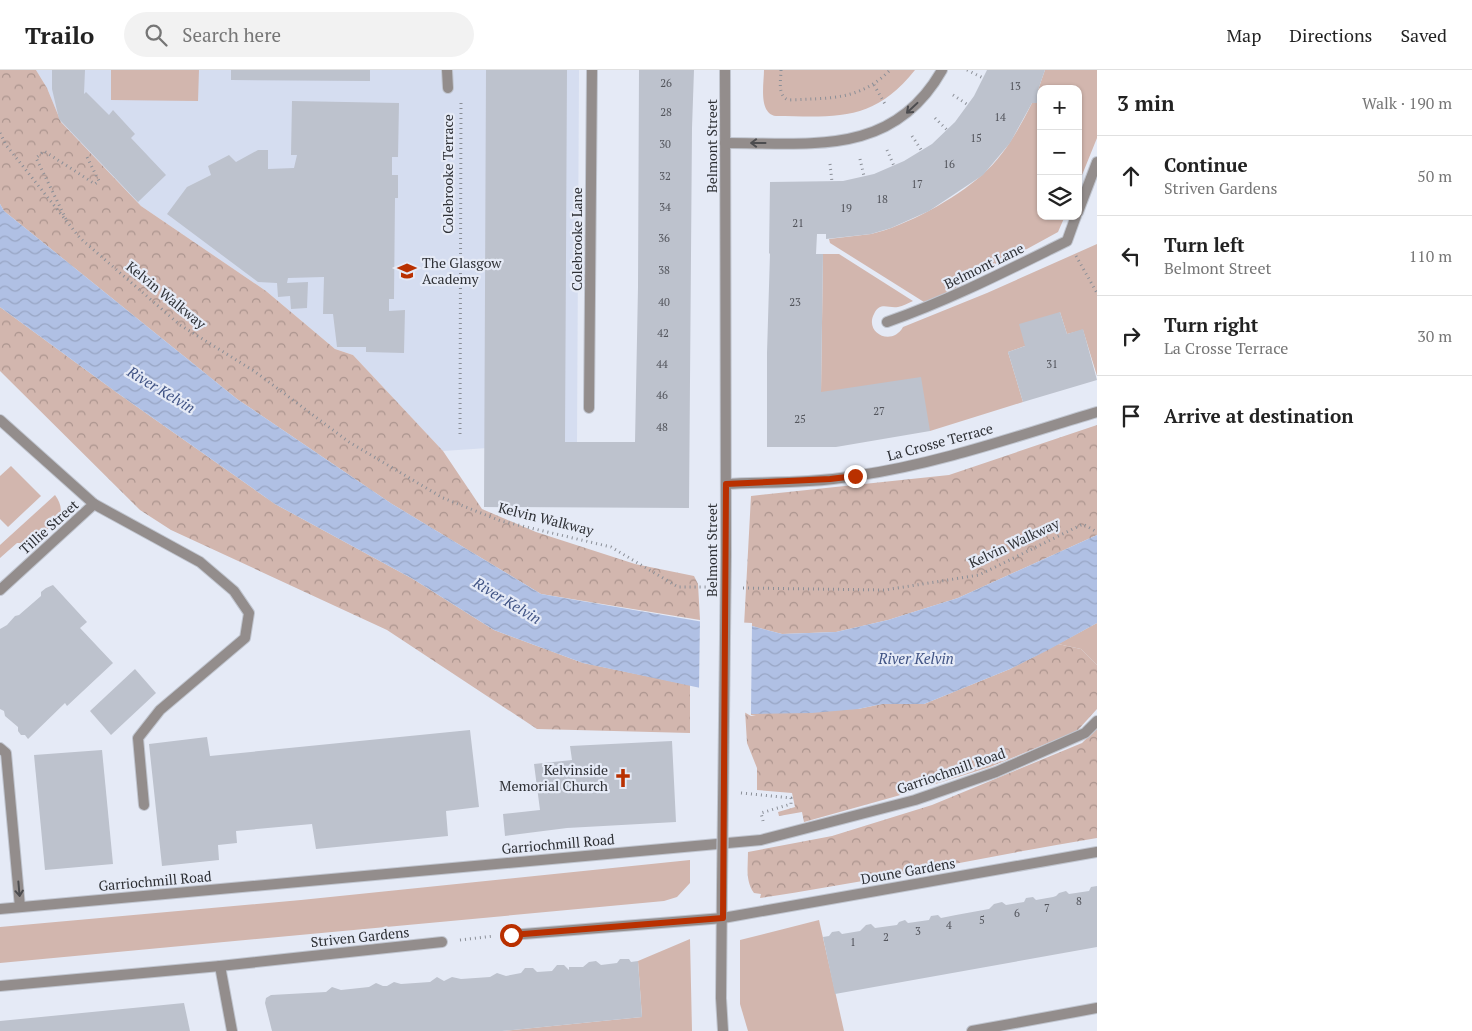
<!DOCTYPE html>
<meta charset="utf-8">
<style>
body{margin:0;font-family:"PT Serif",serif;background:#f2f2f2;color:#222}
.controls{position:absolute;right:15px;top:15px;display:grid;overflow:hidden;border-radius:10px;box-shadow:0 1px 4px #0004}
.controls button{width:45px;height:45px;display:grid;place-items:center;padding:0;border:0;border-bottom:1px solid #e0e0e0;background:#fff;color:#222;font:25px sans-serif}
.stop{position:absolute;width:15px;height:15px;margin:-11px;border:4px solid #b93000;border-radius:50%;background:#fff}
.stop.end{background:#b93000;border-color:#fff;box-shadow:0 1px 5px #0008}
.list{margin:0;padding:0;list-style:none}
h2{display:flex;justify-content:space-between;align-items:center;height:65px;margin:0;padding:0 20px;font-size:21px}
h2 small{font-size:16px;font-weight:400;color:#767676}
.list li{display:grid;grid-template-columns:32px 1fr auto;gap:15px;align-items:center;box-sizing:border-box;height:80px;padding:0 20px;border-top:1px solid #e0e0e0}
.list b{display:block;font-size:19px;white-space:nowrap}
.list p{margin:0;font-size:16px;white-space:nowrap;color:#767676}
.list em{font-size:16px;font-style:normal;color:#767676}
.icon{flex:none;width:28px;height:28px;fill:none;stroke:currentColor;stroke-width:2;stroke-linecap:round;stroke-linejoin:round}
.map{position:relative;flex:none;width:1097px;height:961px;overflow:hidden}
header{display:flex;align-items:center;gap:30px;box-sizing:border-box;height:70px;padding:0 25px;background:#fff;border-bottom:1px solid #e0e0e0}
header strong{font-size:24px}
nav{display:flex;gap:28px;margin-inline-start:auto;font-size:18px}
.search{width:350px;height:45px;background:#f2f2f2;display:flex;align-items:center;gap:12px;box-sizing:border-box;padding:0 18px;border-radius:28px;color:#767676;font-size:19px}
main{display:flex}
aside{flex:1;background:#fff}
.map>svg:first-child{display:block}
.built{fill:#d5ddf0}
.green{fill:#d2b6ae}
.forest{fill:url(#forest-crowns)}
.water{fill:url(#water-waves)}
.pier{fill:#e5eaf6}
.building{fill:#bdc2cd}
.lines{fill:none;stroke-linecap:round;stroke-linejoin:round}
.lane-casing{stroke:#c0c5cf;stroke-width:12}
.street-casing{stroke:#c0c5cf;stroke-width:12}
.path{stroke:#8b8f97;stroke-width:3;stroke-dasharray:1 4;stroke-linecap:butt}
.lane{stroke:#938d8c;stroke-width:10}
.street{stroke:#938d8c;stroke-width:10}
.street-bridge-casing{stroke:#c0c5cf;stroke-width:12;stroke-linecap:butt}
.street-bridge{stroke:#938d8c;stroke-width:10}
.oneway{stroke:#4c4c4f}
.route{stroke:#b93000;stroke-width:6}
.labels{text-anchor:middle;stroke-width:4.5;stroke-linejoin:round;paint-order:stroke}
.number-label{font-size:11px;fill:#52545b}
.street-label{font-size:14px;fill:#2e3035;stroke:#e5eaf6}
.poi-label{font-size:14px;fill:#2e3035;stroke:#e5eaf6;text-anchor:start}
.water-label{font-size:15px;font-style:italic;fill:#415485;stroke:#e5eaf6}
</style>
<header>
<strong>Trailo</strong>
<div class="search"><svg class="icon" aria-label="search" viewBox="0 0 24 24"><circle cx="10" cy="10" r="6"/><path d="M15 15l6 6"/></svg>Search here</div>
<nav><a>Map</a><a>Directions</a><a>Saved</a></nav>
</header>
<main>
<div class="map">
<svg width="1097" height="961" viewBox="0 0 1097 961">
<defs>
<pattern id="forest-crowns" width="20" height="18" patternUnits="userSpaceOnUse" patternTransform="scale(1.25)"><rect width="20" height="18" fill="#d2b6ae"/><path d="M2 6a3 3 0 1 1 6 0M12 15a3 3 0 1 1 6 0" fill="none" stroke="#ab948e"/></pattern>
<pattern id="water-waves" width="16" height="10" patternUnits="userSpaceOnUse" patternTransform="scale(1.25)"><rect width="16" height="10" fill="#b0c0e4"/><path d="M0 5q4-4 8 0t8 0" fill="none" stroke="#98a5c4"/></pattern>
</defs>
<rect width="100%" height="100%" fill="#e5eaf6"/>
<path class="built" d="M36 0H579L577 372 443 381 353 285 335 279 266 221 141 136 61 52 47 18Z"/>
<g class="green">
<path d="M111 0H199L198 31 111 30Z"/>
<path d="M764 0H915C874 52 836 47 776 46 758 43 764 14 764 0Z"/>
<path d="M1045 0H1097V68L1078 115V19H1041V24L1038 20Z"/>
<path d="M1041 25V146H1065L1058 162 939 227 924 232 830 173 829 169C843 167 857 166 871 164 906 156 955 129 982 105 1004 86 1019 59 1032 33H1037Z"/>
<path d="M1097 174V306L1083 260 1067 264 1060 242 1025 276 1008 282 1023 332 930 361 821 322 823 184H839L913 231C908 233 903 236 898 237 889 239 880 231 874 244 864 263 892 277 903 257L987 223Z"/>
<path d="M11 396 41 426 8 457 0 449V406Z"/>
<path d="M55 425C60 432 63 439 59 448L33 473H17L0 488V475Z"/>
<path d="M1097 553V595L1081 579 1058 574Z"/>
<path d="M690 790V813L677 827 664 831 0 893V857L301 830Z"/>
<path d="M819 850 844 961H748L740 934V870Z"/>
<path d="M690 869 692 961H502L642 947 638 891Z"/>
</g>
<g class="forest">
<path d="M0 0H36L47 18 61 52 141 136 266 221 335 279 353 285 443 381 482 439 536 462 635 494 694 506 698 514 700 550 541 524 392 434 237 329 4 141 0 134Z"/>
<path d="M0 237 116 322 275 434 413 509 494 560 583 593 690 615V663L537 659 387 560 171 460 140 440 0 301Z"/>
<path d="M1097 355V465L958 528 888 550 836 562 782 564 752 556H744L751 426 949 405Z"/>
<path d="M1058 574 1081 579 1097 595V639L1077 661 990 697 897 726 804 752 802 742 779 746 778 742 795 737 792 723 757 720V698L747 673 745 640 858 639 882 634H924L1010 599Z"/>
<path d="M1097 658V768C984 787 873 811 760 828L761 824 754 823C745 810 748 797 748 782L832 766 932 735 1082 673Z"/>
</g>
<path class="water" d="M0 134 4 141 237 329 392 434 541 524 715 554 752 556 782 564 836 562 888 550 958 528 1097 465V553L1048 580 1010 599 924 634H882L858 639 812 643 752 644 710 620 583 593 494 560 413 509 275 434 116 322 0 237Z"/>
<path class="pier" d="M700 548 715 551 752 553 751 645 756 646H751L709 622 699 620Z"/>
<g class="building">
<path d="M52 0H85L84 24 86 22 109 45 113 40 135 64 131 68 166 105 138 132 59 49 52 19Z"/>
<path d="M231 0H370V11L231 10Z"/>
<path d="M486 0H567L565 372H635L638 217 639 0H694L692 58 689 438 484 437Z"/>
<path d="M987 0H1045L1038 20 1041 25 1037 33H1032L1010 73 983 105 929 141 891 158 871 164 826 169V164H817L816 184H823L821 322 921 307 930 361 836 377H767V283L770 183 769 184 770 112 843 111 874 104 904 91 932 74 955 52 974 26Z"/>
<path d="M292 31 399 33 398 87H392V105H398V128H395L394 229H389V241L405 240 404 283 366 282V277H337L333 244H323L324 207 288 208 287 213 308 212 307 238 291 239 290 226 278 227 277 213 258 212 167 144 187 117 211 105 208 96 229 85 236 92 258 80H268V99L294 98 297 85H291Z"/>
<path d="M1060 242 1067 264 1083 259 1097 310 1023 332 1008 282 1025 276 1019 254Z"/>
<path d="M53 515 87 552 80 558 113 593 67 636 65 633 28 669 25 665H21L18 661V657L5 646 4 641 0 639V559L7 555 15 546 19 545 41 526V522L46 518Z"/>
<path d="M135 599 156 623 111 665 90 641Z"/>
<path d="M470 660 479 737 446 741 448 766 316 779 312 754 236 761 237 773 218 775 219 790 162 796 149 674 207 667 210 686Z"/>
<path d="M672 671 676 752 567 758 505 766 503 744 540 740 534 694 572 690 570 676Z"/>
<path d="M102 680 113 794 45 800 34 685Z"/>
<path d="M1097 816V877L835 924 823 867 829 866 832 862 839 861 842 864 860 861 866 855 871 854 875 858 897 855 899 852 905 850 908 853 929 850 931 846 938 845 941 848 956 845 989 839 994 834 1002 832 1006 835 1024 832 1026 828 1033 827 1036 830 1053 827 1056 826 1059 823 1066 821 1069 824 1089 821 1091 817Z"/>
<path d="M620 889H629L631 892 638 891 642 947 502 961H272L265 933 266 928 271 925 326 922 332 917 341 920 369 917 376 913 383 916H387L394 912 401 914 430 912 437 907 444 911 452 907 461 909 490 907 497 903 506 906 521 903 525 898H533L537 902 552 901 557 895H564L569 900V897H583L589 892 596 891 601 895 617 893Z"/>
<path d="M184 933 190 961H0V951Z"/>
</g>
<g class="lines">
<g class="lane-casing">
<g id="lane">
<path d="M447 0 448 18"/>
<path d="M1078 142 1097 92"/>
<path d="M887 252C950 230 1008 200 1067 171L1076 146"/>
<path d="M589 338 592 0"/>
<path d="M94 434 200 492 234 521 249 543 245 568 160 640 138 668 144 735"/>
<path d="M972 961 1097 938"/>
</g>
</g>
<g class="street-casing">
<g id="street">
<path d="M725 0 726 485"/>
<path d="M725 73C811 73 893 87 942 0"/>
<path d="M0 350 94 434 0 520"/>
<path d="M726 414C769 412 813 413 855 406 938 394 1017 366 1097 342"/>
<path d="M0 678 6 683 20 837"/>
<path d="M722 816 721 928 723 961"/>
<path d="M0 839 761 770 915 730 996 702 1085 663 1097 651"/>
<path d="M511 865 723 848 1097 782"/>
<path d="M220 896 232 961"/>
<path d="M0 916 220 896 442 872"/>
</g>
</g>
<g class="path">
<path d="M781 0C781 10 777 25 788 30 828 28 860 31 890 0"/>
<path d="M967 0 983 8"/>
<path d="M874 15 885 34"/>
<path d="M953 25 968 35"/>
<path d="M935 48 947 60"/>
<path d="M0 63 6 75 80 168 180 255 254 301 349 372 443 428 501 451 611 477 678 517H707"/>
<path d="M912 66 922 81"/>
<path d="M887 80 894 96"/>
<path d="M860 89 864 106"/>
<path d="M830 94 832 112"/>
<path d="M66 149 36 88 44 81 95 114 99 111 86 85"/>
<path d="M1076 186 1097 223"/>
<path d="M460 364 461 31"/>
<path d="M743 518 885 520 979 505 1083 454 1097 462"/>
<path d="M741 723 791 728V734L761 743 763 751"/>
<path d="M460 870 494 866"/>
</g>
<use href="#lane" class="lane"/>
<use href="#street" class="street"/>
<g class="street-bridge-casing">
<path id="street-bridge" d="M722 816 726 485"/>
</g>
<use href="#street-bridge" class="street-bridge"/>
</g>
<defs><path id="oneway-shaft" d="M-6 0H5M1.5-3L5.5 0L1.5 3" fill="none" stroke-width="1.6" stroke-linecap="round" stroke-linejoin="round" transform="scale(1.25)"/></defs>
<g class="oneway">
<use href="#oneway-shaft" transform="translate(912 38) rotate(137)"/>
<use href="#oneway-shaft" transform="translate(758 73) rotate(180)"/>
<use href="#oneway-shaft" transform="translate(19 819) rotate(85)"/>
</g>
<g class="lines">
<path class="route" d="M511 865 723 848 726 414 830 409 855 406"/>
</g>
<defs>
<g id="school-bare" transform="scale(1.5)"><path d="M0-5L7-2L0 1L-7-2ZM-4 1L0 2.5L4 1V4Q0 6-4 4Z" fill="#b93000" stroke="#e5eaf6" stroke-width="2.5" paint-order="stroke"/></g>
<g id="church-bare" transform="scale(1.5)"><path d="M-1.2-6h2.4v3.5h3.3v2.4h-3.3V6h-2.4V-.1h-3.3v-2.4h3.3Z" fill="#b93000" stroke="#e5eaf6" stroke-width="2.5" paint-order="stroke"/></g>
</defs>
<g fill-rule="evenodd">
<use href="#school-bare" x="407" y="201"/>
<use href="#church-bare" x="623" y="708"/>
</g>
<g class="labels">
<g class="number-label">
<text x="666" y="17">26</text>
<text x="1015" y="20">13</text>
<text x="666" y="46">28</text>
<text x="1000" y="51">14</text>
<text x="976" y="72">15</text>
<text x="665" y="78">30</text>
<text x="949" y="98">16</text>
<text x="665" y="110">32</text>
<text x="917" y="118">17</text>
<text x="882" y="133">18</text>
<text x="665" y="141">34</text>
<text x="846" y="142">19</text>
<text x="798" y="157">21</text>
<text x="664" y="172">36</text>
<text x="664" y="204">38</text>
<text x="664" y="236">40</text>
<text x="795" y="236">23</text>
<text x="663" y="267">42</text>
<text x="662" y="298">44</text>
<text x="1052" y="298">31</text>
<text x="662" y="329">46</text>
<text x="879" y="345">27</text>
<text x="800" y="353">25</text>
<text x="662" y="361">48</text>
<text x="1079" y="835">8</text>
<text x="1047" y="842">7</text>
<text x="1017" y="847">6</text>
<text x="982" y="854">5</text>
<text x="949" y="859">4</text>
<text x="918" y="865">3</text>
<text x="886" y="871">2</text>
<text x="853" y="876">1</text>
</g>
<g class="street-label">
<text transform="translate(712 76) rotate(-90)" y="5">Belmont Street</text>
<text transform="translate(448 104) rotate(-90)" y="5">Colebrooke Terrace</text>
<text transform="translate(577 169) rotate(-90)" y="5">Colebrooke Lane</text>
<text transform="translate(984 196) rotate(-26)" y="5">Belmont Lane</text>
<text transform="translate(166 225) rotate(39)" y="5">Kelvin Walkway</text>
<text transform="translate(940 372) rotate(-15)" y="5">La Crosse Terrace</text>
<text transform="translate(546 449) rotate(14)" y="5">Kelvin Walkway</text>
<text transform="translate(49 457) rotate(-42)" y="5">Tillie Street</text>
<text transform="translate(1014 473) rotate(-25)" y="5">Kelvin Walkway</text>
<text transform="translate(712 480) rotate(-90)" y="5">Belmont Street</text>
<text transform="translate(951 701) rotate(-19)" y="5">Garriochmill Road</text>
<text transform="translate(558 774) rotate(-5)" y="5">Garriochmill Road</text>
<text transform="translate(908 801) rotate(-10)" y="5">Doune Gardens</text>
<text transform="translate(155 811) rotate(-5)" y="5">Garriochmill Road</text>
<text transform="translate(360 867) rotate(-6)" y="5">Striven Gardens</text>
</g>
<g class="poi-label">
<text x="422" y="198">The Glasgow<tspan x="422" dy="16">Academy</tspan></text>
<text x="608" y="705" text-anchor="end">Kelvinside<tspan x="608" dy="16">Memorial Church</tspan></text>
</g>
<g class="water-label">
<text transform="translate(161 320) rotate(31)" y="5">River Kelvin</text>
<text transform="translate(507 531) rotate(31)" y="5">River Kelvin</text>
<text x="916" y="594">River Kelvin</text>
</g>
</g>
</svg>
<div class="controls">
<button>+</button>
<button>−</button>
<button><svg class="icon" aria-label="layers" viewBox="0 0 24 24"><path d="M12 4l9 5-9 5-9-5zM3 14l9 5 9-5"/></svg></button>
</div>
<div class="stop" style="left:511px;top:865px"></div>
<div class="stop end" style="left:855px;top:406px"></div>
</div>
<aside>
<h2>3 min<small>Walk · 190 m</small></h2>
<ul class="list">
<li><svg class="icon" aria-label="ahead" viewBox="0 0 24 24"><path d="M12 20V5M6 11l6-6 6 6"/></svg><div><b>Continue</b><p>Striven Gardens</p></div><em>50 m</em></li>
<li><svg class="icon" aria-label="left" viewBox="0 0 24 24"><path d="M17 20v-9H6M10 6l-5 5 5 5"/></svg><div><b>Turn left</b><p>Belmont Street</p></div><em>110 m</em></li>
<li><svg class="icon" aria-label="right" viewBox="0 0 24 24"><path d="M7 20v-9h11M14 6l5 5-5 5"/></svg><div><b>Turn right</b><p>La Crosse Terrace</p></div><em>30 m</em></li>
<li><svg class="icon" aria-label="arrive" viewBox="0 0 24 24"><path d="M6 21V4h12l-3 4 3 4H6"/></svg><div><b>Arrive at destination</b></div></li>
</ul>
</aside>
</main>
